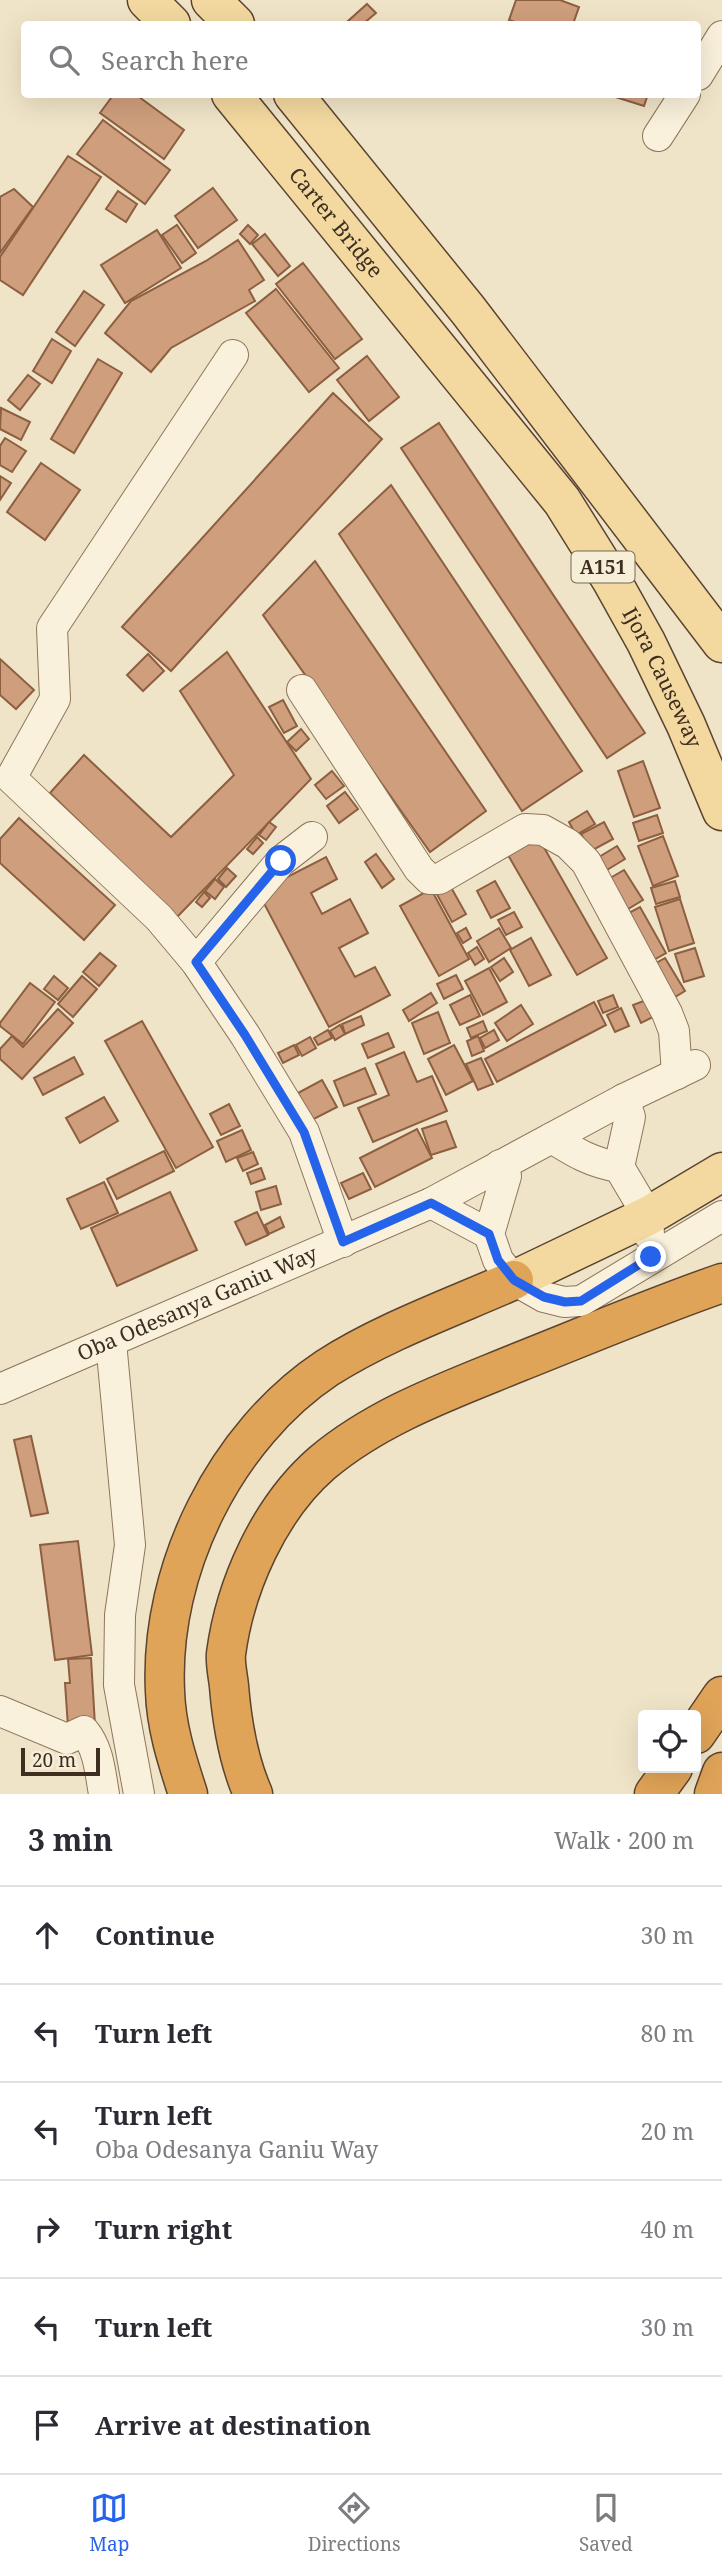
<!DOCTYPE html>
<meta charset="utf-8">
<style>
body{margin:0;font-family:"Noto Serif",serif;background:#f7f7f7;color:#2b2b33}
.controls{position:absolute;right:21px;bottom:21px;display:grid;overflow:hidden;border-radius:7px;box-shadow:0 7px 28px #0002}
.controls button{width:63px;height:63px;display:grid;place-items:center;padding:0;border:0;border-bottom:2px solid #e1e1e2;background:#fff;color:#2b2b33;font:35px sans-serif}
.scale{position:absolute;left:21px;bottom:18px;width:79px;box-sizing:border-box;padding-left:7px;border:4px solid #3d2e20;border-top:0;font-size:19px;line-height:24px;white-space:nowrap;color:#3d2e20;-webkit-text-stroke:5px #f7eed8;paint-order:stroke}
.stop{position:absolute;width:21px;height:21px;margin:-16px;border:5px solid #2563eb;border-radius:50%;background:#fff}
.stop.end{background:#2563eb;border-color:#fff;box-shadow:0 2px 7px #0008}
.list{margin:0;padding:0;list-style:none}
h2{display:flex;justify-content:space-between;align-items:center;height:91px;margin:0;padding:0 28px;font-size:30px}
h2 small{font-size:23px;font-weight:400;color:#7c7c81}
.list li{display:grid;grid-template-columns:46px 1fr auto;gap:21px;align-items:center;box-sizing:border-box;height:98px;padding:0 28px;border-top:2px solid #e1e1e2}
.list b{display:block;font-size:26px;white-space:nowrap}
.list p{margin:0;font-size:23px;white-space:nowrap;color:#7c7c81}
.list em{font-size:23px;font-style:normal;color:#7c7c81}
.icon{flex:none;width:38px;height:38px;fill:none;stroke:currentColor;stroke-width:2;stroke-linecap:round;stroke-linejoin:round}
.map{position:relative;flex:none;width:722px;height:1794px;overflow:hidden}
.search{position:absolute;background:#fff;box-shadow:0 7px 28px #0002;left:21px;right:21px;top:21px;height:77px;display:flex;align-items:center;gap:18px;box-sizing:border-box;padding:0 24px;border-radius:7px;color:#7c7c81;font-size:26px}
.sheet{height:679px;background:#fff}
nav{display:flex;justify-content:space-around;align-items:center;box-sizing:border-box;height:98px;border-top:2px solid #e1e1e2;background:#fff;font-size:19px;color:#7c7c81}
nav a{display:grid;justify-items:center;gap:4px}
nav .on{color:#2563eb}
.map>svg:first-child{display:block}
.building{fill:#cf9f7d;stroke:#8d5f41;stroke-width:2}
.lines{fill:none;stroke-linecap:round;stroke-linejoin:round}
.minor-casing{stroke:#8d765c;stroke-width:32}
.major-casing{stroke:#5b4430;stroke-width:41}
.highway-casing{stroke:#5b4430;stroke-width:41}
.minor{stroke:#faf1dc;stroke-width:30}
.major{stroke:#f3d9a0;stroke-width:38}
.highway{stroke:#e0a458;stroke-width:38}
.route{stroke:#2563eb;stroke-width:9}
.labels{text-anchor:middle;stroke-width:5;stroke-linejoin:round;paint-order:stroke}
.shield{fill:#f7eed8;stroke:#756857;stroke-width:2}
.shield-label{font-size:19px;font-weight:bold;fill:#3d2e20}
.street-label{font-size:21px;fill:#3d2e20;stroke:#f7eed8}
</style>
<div class="map">
<svg width="722" height="1794" viewBox="0 0 722 1794">
<rect width="100%" height="100%" fill="#f0e4c8"/>
<g class="building">
<path d="M516 0H560L579 7 573 24H521L509 20Z"/>
<path d="M367 4 376 13 363 24H350L347 22Z"/>
<path d="M114 94H135L184 130 164 159 100 113Z"/>
<path d="M606 94H648L644 106Z"/>
<path d="M103 120 170 170 145 204 77 154Z"/>
<path d="M68 156 101 177 23 295 0 280V257Z"/>
<path d="M213 188 237 220 198 248 175 216Z"/>
<path d="M14 189 33 207 0 253V197Z"/>
<path d="M118 191 137 204 126 222 106 209Z"/>
<path d="M177 225 196 253 182 263 162 235Z"/>
<path d="M248 225 258 235 250 244 240 234Z"/>
<path d="M157 230 181 268 125 303 101 265Z"/>
<path d="M265 234 290 266 278 276 252 244Z"/>
<path d="M238 240 264 280 249 290 255 301 171 348 151 372 105 333 131 301 206 261Z"/>
<path d="M303 263 362 339 335 359 276 284Z"/>
<path d="M276 289 339 368 309 392 246 313Z"/>
<path d="M84 291 104 305 75 346 56 332Z"/>
<path d="M52 339 71 351 52 383 33 371Z"/>
<path d="M367 356 399 397 369 421 337 380Z"/>
<path d="M98 359 122 373 74 453 51 439Z"/>
<path d="M28 375 40 384 20 410 8 400Z"/>
<path d="M333 393 382 439 171 671 122 627Z"/>
<path d="M1 408 30 422 21 440 0 429Z"/>
<path d="M439 423 645 733 607 758 401 448Z"/>
<path d="M5 438 26 451 12 472 0 465V446Z"/>
<path d="M41 463 80 490 45 540 7 512Z"/>
<path d="M0 476 11 483 0 500Z"/>
<path d="M391 485 582 771 522 811 339 534Z"/>
<path d="M315 561 486 811 430 852 263 615Z"/>
<path d="M227 652 311 779 177 917 50 793 84 755 171 837 234 775 180 691Z"/>
<path d="M148 654 164 671 143 691 127 675Z"/>
<path d="M0 659 34 690 16 709 0 695Z"/>
<path d="M283 700 297 726 284 733 269 707Z"/>
<path d="M301 729 309 739 296 751 287 742Z"/>
<path d="M643 761 660 808 634 817 618 771Z"/>
<path d="M332 771 344 786 326 799 315 785Z"/>
<path d="M345 792 358 809 339 823 327 806Z"/>
<path d="M587 811 595 824 576 835 569 822Z"/>
<path d="M657 815 663 833 639 841 633 823Z"/>
<path d="M19 818 115 905 84 940 0 863V839Z"/>
<path d="M269 822 276 827 266 840 259 835Z"/>
<path d="M604 822 613 839 591 851 581 834Z"/>
<path d="M663 836 678 876 653 886 638 846Z"/>
<path d="M257 837 263 843 253 854 247 849Z"/>
<path d="M538 837 607 958 577 975 508 855Z"/>
<path d="M617 846 625 859 602 873 594 860Z"/>
<path d="M376 854 394 879 382 888 365 862Z"/>
<path d="M326 857 337 879 311 893 322 914 350 899 368 933 339 948 355 977 375 967 390 995 329 1027 258 892Z"/>
<path d="M227 868 236 876 226 887 218 879Z"/>
<path d="M624 870 643 900 623 912 605 881Z"/>
<path d="M215 879 224 887 215 899 205 891Z"/>
<path d="M495 881 510 908 491 918 477 891Z"/>
<path d="M675 881 680 897 656 904 651 888Z"/>
<path d="M448 882 466 914 452 922 434 889Z"/>
<path d="M431 889 469 959 439 976 400 906Z"/>
<path d="M204 892 210 898 202 907 196 902Z"/>
<path d="M680 899 694 943 669 951 655 907Z"/>
<path d="M640 907 666 953 650 962 623 916Z"/>
<path d="M514 912 522 927 506 935 498 920Z"/>
<path d="M466 928 471 938 463 943 457 933Z"/>
<path d="M499 928 511 948 489 962 477 941Z"/>
<path d="M531 938 551 975 529 986 510 950Z"/>
<path d="M477 947 484 959 475 965 468 953Z"/>
<path d="M695 948 704 976 684 982 675 954Z"/>
<path d="M100 953 116 966 99 986 83 972Z"/>
<path d="M504 958 513 972 500 981 491 967Z"/>
<path d="M665 958 685 991 670 1000 651 966Z"/>
<path d="M489 968 507 1002 483 1015 465 981Z"/>
<path d="M456 975 463 989 444 999 437 984Z"/>
<path d="M54 976 68 988 58 1000 44 989Z"/>
<path d="M82 976 97 989 73 1017 58 1004Z"/>
<path d="M30 983 55 1002 23 1044 0 1026V1023Z"/>
<path d="M431 993 437 1003 409 1021 403 1010Z"/>
<path d="M470 995 480 1016 460 1025 450 1005Z"/>
<path d="M613 995 618 1007 603 1013 598 1001Z"/>
<path d="M646 1000 653 1017 641 1023 633 1005Z"/>
<path d="M594 1002 606 1025 497 1082 485 1059Z"/>
<path d="M521 1005 533 1024 507 1041 495 1023Z"/>
<path d="M621 1008 629 1026 615 1032 607 1015Z"/>
<path d="M58 1009 73 1023 22 1079 0 1059V1049L12 1036 23 1047Z"/>
<path d="M438 1012 450 1043 424 1054 412 1023Z"/>
<path d="M361 1016 364 1025 345 1034 342 1024Z"/>
<path d="M142 1021 213 1147 176 1168 105 1041Z"/>
<path d="M483 1021 487 1031 471 1038 467 1028Z"/>
<path d="M340 1025 345 1034 335 1040 330 1031Z"/>
<path d="M328 1030 332 1038 318 1045 314 1038Z"/>
<path d="M494 1030 499 1040 485 1048 480 1038Z"/>
<path d="M388 1033 394 1047 368 1058 362 1044Z"/>
<path d="M478 1036 484 1051 472 1056 467 1041Z"/>
<path d="M310 1037 316 1048 302 1056 296 1045Z"/>
<path d="M294 1045 299 1055 283 1063 278 1053Z"/>
<path d="M454 1045 473 1081 446 1095 428 1059Z"/>
<path d="M404 1052 417 1082 432 1076 447 1111 373 1142 358 1108 389 1095 376 1064Z"/>
<path d="M74 1057 83 1074 43 1095 34 1078Z"/>
<path d="M481 1058 493 1084 478 1090 466 1064Z"/>
<path d="M365 1068 376 1094 344 1106 334 1081Z"/>
<path d="M322 1080 337 1107 312 1120 298 1093Z"/>
<path d="M104 1097 118 1121 80 1143 66 1118Z"/>
<path d="M229 1104 240 1126 221 1135 210 1114Z"/>
<path d="M446 1121 456 1147 431 1155 422 1129Z"/>
<path d="M417 1129 432 1158 375 1187 360 1158Z"/>
<path d="M242 1130 251 1150 226 1162 217 1141Z"/>
<path d="M164 1151 174 1171 117 1199 107 1179Z"/>
<path d="M253 1152 258 1164 243 1171 237 1158Z"/>
<path d="M261 1168 265 1179 251 1184 247 1173Z"/>
<path d="M363 1173 371 1189 349 1199 341 1183Z"/>
<path d="M104 1182 118 1213 81 1229 67 1199Z"/>
<path d="M276 1186 281 1204 261 1210 256 1192Z"/>
<path d="M170 1192 197 1250 117 1286 91 1228Z"/>
<path d="M257 1212 268 1235 246 1245 235 1222Z"/>
<path d="M280 1217 284 1227 269 1234 265 1225Z"/>
<path d="M31 1436 48 1513 31 1516 14 1440Z"/>
<path d="M78 1541 92 1655 55 1660 40 1545Z"/>
<path d="M91 1658 95 1725 68 1727 65 1683H70L68 1659Z"/>
</g>
<g class="lines">
<g class="minor-casing">
<g id="minor">
<path d="M698 75 722 36"/>
<path d="M658 136 685 94"/>
<path d="M233 355 52 628 55 699 11 778 159 918 196 962 245 1035 304 1132 343 1242"/>
<path d="M302 690 419 869 429 879H439L525 829 543 830 568 844 586 862 667 1013 674 1031 677 1074"/>
<path d="M196 962 281 861 312 837"/>
<path d="M624 1099 630 1117 619 1167 648 1216 649 1235"/>
<path d="M552 1138C574 1152 592 1163 619 1167"/>
<path d="M500 1165 506 1176 489 1234 498 1260 514 1280 544 1297 564 1302 581 1301 722 1216"/>
<path d="M431 1203 489 1234"/>
<path d="M111 1342 130 1545 120 1615 119 1685 139 1794"/>
<path id="s1" d="M0 1389 431 1203 624 1099 695 1065"/>
<path d="M0 1711 67 1739 84 1731C99 1749 100 1772 104 1794"/>
</g>
</g>
<g class="major-casing">
<g id="major">
<path d="M147 0 171 24"/>
<path d="M211 0 235 24"/>
<path id="s2" d="M231 94 562 501 612 581 646 642 686 725 722 811"/>
<path d="M293 94 468 310 722 643"/>
<path d="M514 1280 648 1216 722 1172"/>
</g>
</g>
<g class="highway-casing">
<g id="highway">
<path d="M696 1734 722 1696"/>
<path d="M188 1794C177 1760 166 1727 165 1691 159 1569 226 1435 327 1368 383 1332 453 1307 514 1280"/>
<path d="M253 1794C238 1760 232 1723 229 1686 228 1676 225 1664 226 1654 235 1586 269 1509 322 1463 379 1415 451 1390 519 1362 587 1335 653 1307 722 1283"/>
<path d="M654 1794 673 1768"/>
<path d="M714 1794 722 1772"/>
</g>
</g>
<use href="#minor" class="minor"/>
<use href="#major" class="major"/>
<use href="#highway" class="highway"/>
</g>
<g class="lines">
<path class="route" d="M281 861 196 962 245 1035 304 1132 343 1242 431 1203 489 1234 498 1260 514 1280 544 1297 565 1302 581 1301 651 1257"/>
</g>
<g class="labels">
<rect class="shield" x="571.5" y="551.5" width="63" height="31" rx="5"/>
<g class="shield-label">
<text x="603" y="574">A151</text>
</g>
<g class="street-label">
<text dy="7" stroke="none"><textPath href="#s2" startOffset="166">Carter Bridge</textPath></text>
<text dy="7" stroke="none"><textPath href="#s2" startOffset="728">Ijora Causeway</textPath></text>
<text dy="7" stroke="none"><textPath href="#s1" startOffset="215">Oba Odesanya Ganiu Way</textPath></text>
</g>
</g>
</svg>
<div class="controls">
<button><svg class="icon" aria-label="locate" viewBox="0 0 24 24"><circle cx="12" cy="12" r="6"/><path d="M12 2v4M12 18v4M2 12h4M18 12h4"/></svg></button>
</div>
<div class="scale">20 m</div>
<div class="stop" style="left:281px;top:861px"></div>
<div class="stop end" style="left:651px;top:1257px"></div>
<div class="search"><svg class="icon" aria-label="search" viewBox="0 0 24 24"><circle cx="10" cy="10" r="6"/><path d="M15 15l6 6"/></svg>Search here</div>
</div>
<section class="sheet">
<h2>3 min<small>Walk · 200 m</small></h2>
<ul class="list">
<li><svg class="icon" aria-label="ahead" viewBox="0 0 24 24"><path d="M12 20V5M6 11l6-6 6 6"/></svg><div><b>Continue</b></div><em>30 m</em></li>
<li><svg class="icon" aria-label="left" viewBox="0 0 24 24"><path d="M17 20v-9H6M10 6l-5 5 5 5"/></svg><div><b>Turn left</b></div><em>80 m</em></li>
<li><svg class="icon" aria-label="left" viewBox="0 0 24 24"><path d="M17 20v-9H6M10 6l-5 5 5 5"/></svg><div><b>Turn left</b><p>Oba Odesanya Ganiu Way</p></div><em>20 m</em></li>
<li><svg class="icon" aria-label="right" viewBox="0 0 24 24"><path d="M7 20v-9h11M14 6l5 5-5 5"/></svg><div><b>Turn right</b></div><em>40 m</em></li>
<li><svg class="icon" aria-label="left" viewBox="0 0 24 24"><path d="M17 20v-9H6M10 6l-5 5 5 5"/></svg><div><b>Turn left</b></div><em>30 m</em></li>
<li><svg class="icon" aria-label="arrive" viewBox="0 0 24 24"><path d="M6 21V4h12l-3 4 3 4H6"/></svg><div><b>Arrive at destination</b></div></li>
</ul>
</section>
<nav>
<a class="on"><svg class="icon" aria-label="map" viewBox="0 0 24 24"><path d="M3 6l6-2 6 2 6-2v14l-6 2-6-2-6 2zM9 4v14M15 6v14"/></svg>Map</a>
<a><svg class="icon" aria-label="directions" viewBox="0 0 24 24"><path d="M12 3l9 9-9 9-9-9zM9 14v-3h6M13 9l2 2-2 2"/></svg>Directions</a>
<a><svg class="icon" aria-label="saved" viewBox="0 0 24 24"><path d="M7 4h10v16l-5-4-5 4z"/></svg>Saved</a>
</nav>
